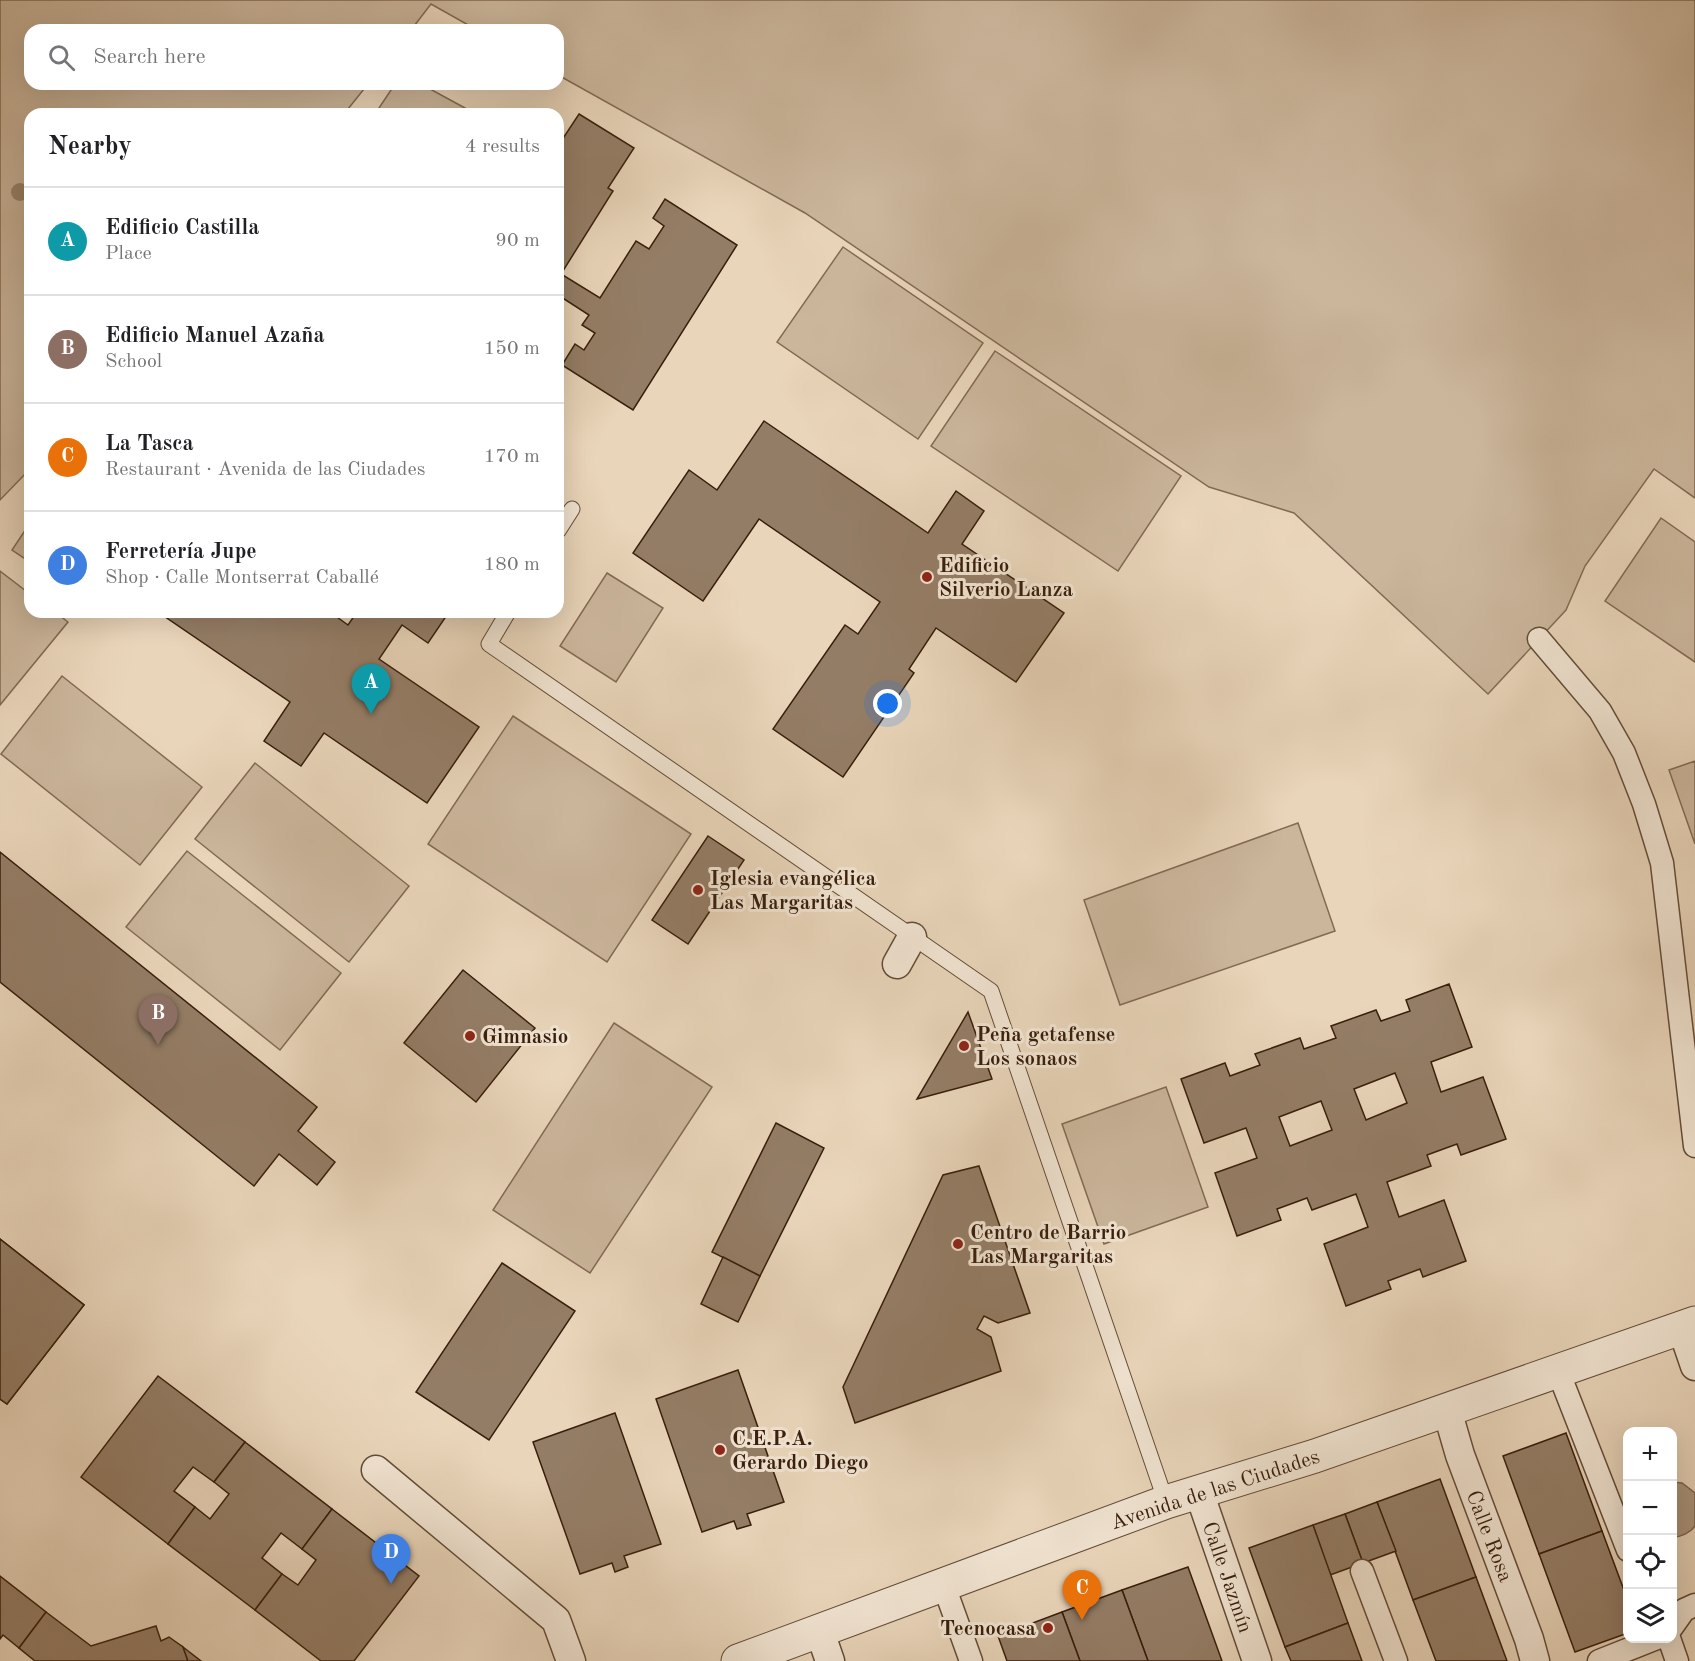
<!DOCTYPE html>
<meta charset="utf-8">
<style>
body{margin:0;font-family:"Old Standard TT",serif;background:#f6f6f6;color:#202124}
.controls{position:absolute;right:18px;bottom:18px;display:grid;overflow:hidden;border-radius:12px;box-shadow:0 6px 24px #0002}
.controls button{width:54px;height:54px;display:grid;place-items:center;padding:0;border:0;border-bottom:2px solid #e0e0e0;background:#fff;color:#202124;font:30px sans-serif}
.you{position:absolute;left:888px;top:704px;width:21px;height:21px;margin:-15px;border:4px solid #fff;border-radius:50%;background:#1a73e8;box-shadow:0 0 0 9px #1a73e833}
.badge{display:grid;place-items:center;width:39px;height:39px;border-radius:50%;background:#ea580c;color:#fff;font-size:20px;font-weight:700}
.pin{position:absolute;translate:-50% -50px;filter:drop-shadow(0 2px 3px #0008)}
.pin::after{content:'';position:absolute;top:32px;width:21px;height:18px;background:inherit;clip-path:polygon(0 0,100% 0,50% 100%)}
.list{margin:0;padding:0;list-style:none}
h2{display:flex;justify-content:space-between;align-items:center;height:78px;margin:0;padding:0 24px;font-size:26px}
h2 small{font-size:20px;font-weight:400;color:#757577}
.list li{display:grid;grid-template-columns:39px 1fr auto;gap:18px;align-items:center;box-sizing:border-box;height:108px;padding:0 24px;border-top:2px solid #e0e0e0}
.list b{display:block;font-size:22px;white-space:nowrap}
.list p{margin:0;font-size:20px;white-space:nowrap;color:#757577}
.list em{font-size:20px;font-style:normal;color:#757577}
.icon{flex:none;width:33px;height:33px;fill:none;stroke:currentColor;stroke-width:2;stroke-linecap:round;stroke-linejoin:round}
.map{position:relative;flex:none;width:1695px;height:1661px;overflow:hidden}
.search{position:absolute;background:#fff;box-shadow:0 6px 24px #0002;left:24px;top:24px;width:540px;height:66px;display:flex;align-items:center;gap:15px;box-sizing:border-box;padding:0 21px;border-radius:18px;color:#757577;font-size:22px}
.panel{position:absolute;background:#fff;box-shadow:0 6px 24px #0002;left:24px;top:108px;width:540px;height:510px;border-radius:18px}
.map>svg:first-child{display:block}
.green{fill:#cbb69c;stroke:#826a54;stroke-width:1.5}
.water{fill:#ad977f;stroke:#7e6751;stroke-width:1.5}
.building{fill:#947d66;stroke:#381e0c;stroke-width:1.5;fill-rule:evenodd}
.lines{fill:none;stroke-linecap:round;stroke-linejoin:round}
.service-casing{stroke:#644c38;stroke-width:17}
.pedestrian-casing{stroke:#644c38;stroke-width:25}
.minor-casing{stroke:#644c38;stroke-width:31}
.tertiary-casing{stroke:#644c38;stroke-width:35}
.service{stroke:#f1e4d2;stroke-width:15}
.pedestrian{stroke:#f1e4d2;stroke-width:22}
.minor{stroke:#f1e4d2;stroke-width:28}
.tertiary{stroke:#f1e4d2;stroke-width:33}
.tree{fill:#9c856e}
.poi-dot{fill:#8f2418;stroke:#f1e4d2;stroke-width:2}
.labels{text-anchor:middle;stroke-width:6;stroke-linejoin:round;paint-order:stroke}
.poi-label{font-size:21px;font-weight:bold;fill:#381e0c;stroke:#f1e4d2;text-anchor:start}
.street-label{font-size:21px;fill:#381e0c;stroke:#f1e4d2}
</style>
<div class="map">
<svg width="1695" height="1661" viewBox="0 0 1695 1661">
<rect width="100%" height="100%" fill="#e9d5ba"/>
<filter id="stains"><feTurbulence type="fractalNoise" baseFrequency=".00333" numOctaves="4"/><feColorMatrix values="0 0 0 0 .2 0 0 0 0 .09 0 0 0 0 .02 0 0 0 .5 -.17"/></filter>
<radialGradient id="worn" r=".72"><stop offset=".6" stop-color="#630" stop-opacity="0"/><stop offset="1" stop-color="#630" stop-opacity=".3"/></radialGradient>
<g class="green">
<path d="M0 0H1695V498L1654 469 1585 566 1566 610 1488 694 1294 513 1209 487 805 213 558 75V30H477L431 4 411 30H30V84H368L344 114H30V469L0 500Z"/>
<path d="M395 84H421L476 114H375Z"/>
<path d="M843 247 983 343 918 439 777 342Z"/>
<path d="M995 351 1181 476 1118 571 931 446Z"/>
<path d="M1661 518 1695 542V662L1605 601Z"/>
<path d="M30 523V562L12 550Z"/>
<path d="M0 571 30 594V612H55L68 622 0 705Z"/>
<path d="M607 573 663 608 616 682 560 646Z"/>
<path d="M62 676 202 787 140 865 1 754Z"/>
<path d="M513 716 691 834 607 962 428 844Z"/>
<path d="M1695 761V844L1669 770Z"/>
<path d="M255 763 409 886 349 962 195 839Z"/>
<path d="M1298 823 1335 931 1120 1005 1084 900Z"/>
<path d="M187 851 341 973 280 1050 126 927Z"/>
<path d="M614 1023 712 1087 590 1273 493 1210Z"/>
<path d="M1166 1087 1208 1207 1104 1244 1062 1124Z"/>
</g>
<path class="water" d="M1672 1482 1682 1483 1695 1493V1526C1690 1533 1681 1537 1673 1537Z"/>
<g class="building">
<path d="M579 114 634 148 608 188 613 191 561 274 600 298 636 241 649 249 664 226 653 218 665 199 737 245 633 410 562 365 575 344 584 350 595 333 582 325 589 315 558 295V146Z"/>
<path d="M764 421 928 533 956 491 984 511 962 544 1064 613 1016 682 936 628 909 669 914 673 843 777 773 729 845 625 858 634 880 602 759 519 703 601 633 553 689 470 717 490Z"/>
<path d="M158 612H330L348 625 357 612H449L428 643 402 625 379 659 479 727 427 803 324 733 301 766 264 741 290 702Z"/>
<path d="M708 836 744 860 688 944 652 920Z"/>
<path d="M0 852 317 1107 298 1131 335 1162 317 1185 279 1154 254 1186 0 982Z"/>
<path d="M463 970 535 1028 476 1102 404 1043Z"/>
<path d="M1449 984 1472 1047 1431 1062 1441 1092 1483 1077 1506 1139 1461 1155 1457 1144 1427 1155 1431 1166 1387 1182 1399 1217 1444 1200 1466 1261 1423 1277 1420 1269 1388 1281 1391 1289 1346 1306 1324 1244 1368 1227 1356 1194 1312 1210 1307 1198 1277 1209 1281 1220 1237 1236 1215 1173 1257 1158 1246 1128 1204 1143 1181 1079 1225 1063 1230 1076 1260 1065 1255 1054 1300 1038 1304 1049 1336 1038 1331 1026 1376 1010 1381 1021 1410 1011 1406 1000ZM1395 1073 1407 1103 1366 1120 1354 1089ZM1321 1101 1332 1130 1290 1146 1279 1117Z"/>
<path d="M968 1012 992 1079 917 1099Z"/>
<path d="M776 1123 824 1148 760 1276 712 1252Z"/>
<path d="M979 1166 1030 1313 998 1323 984 1316 977 1329 991 1337 1001 1371 855 1423 843 1387 943 1175Z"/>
<path d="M0 1239 84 1305 7 1404 0 1399Z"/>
<path d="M0 1239 84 1305 7 1404 0 1399Z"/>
<path d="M723 1257 760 1276 738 1322 701 1304Z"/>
<path d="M502 1263 575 1311 489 1440 416 1392Z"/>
<path d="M738 1370 784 1502 747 1514 751 1525 737 1529 734 1521 702 1532 656 1399Z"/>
<path d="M158 1376 245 1442 214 1482 193 1467 174 1491 195 1507 168 1544 81 1477Z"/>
<path d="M615 1413 661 1544 624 1556 628 1567 615 1572 612 1563 580 1574 533 1442Z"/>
<path d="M1566 1433 1602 1531 1539 1554 1503 1456Z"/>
<path d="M245 1442 332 1509 302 1549 281 1533 262 1558 282 1574 255 1610 168 1544 195 1507 210 1519 229 1494 214 1482Z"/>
<path d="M1440 1479 1476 1577 1413 1600 1377 1502Z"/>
<path d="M1377 1502 1396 1551 1363 1563 1345 1514Z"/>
<path d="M332 1509 419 1576 354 1661H321L255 1610 282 1574 298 1585 316 1560 302 1549Z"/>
<path d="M1345 1514 1363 1563 1330 1575 1313 1525Z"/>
<path d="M1313 1525 1348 1623 1285 1647 1249 1548Z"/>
<path d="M1602 1531 1628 1601V1633L1575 1652 1539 1554Z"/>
<path d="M1188 1567 1222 1661H1148L1122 1590Z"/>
<path d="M0 1576 46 1612 19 1648 3 1635 0 1639Z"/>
<path d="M1476 1577 1507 1661H1436L1413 1600Z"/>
<path d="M1122 1590 1148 1661H1080L1062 1612Z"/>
<path d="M46 1612 91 1646 156 1626 161 1641 169 1637 183 1647 188 1661H35L19 1648Z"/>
<path d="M1062 1612 1080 1661H1007L998 1636Z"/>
<path d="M1348 1623 1362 1661H1291L1285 1647Z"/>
<path d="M183 1647 201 1661H188Z"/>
</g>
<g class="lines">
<g class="service-casing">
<g id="service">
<path d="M558 531 572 509"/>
<path d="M508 612 489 644 991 991 1166 1502"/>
</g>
</g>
<g class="pedestrian-casing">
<g id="pedestrian">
<path d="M1539 639 1600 711 1624 753 1644 804 1662 863 1695 1146"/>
<path d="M1558 1371 1628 1550"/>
<path d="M1362 1571 1396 1661"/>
<path d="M944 1586 971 1661"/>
<path d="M1672 1627 1684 1610 1695 1605"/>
<path d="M1669 1638 1677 1661"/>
<path d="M1599 1661 1657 1638"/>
</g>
</g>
<g class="minor-casing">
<g id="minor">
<path d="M897 964 912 937"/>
<path d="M1682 1328 1695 1366"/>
<path d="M1447 1410 1460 1455 1529 1639 1535 1661"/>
<path d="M376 1470 556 1620 571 1661"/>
<path d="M1199 1492 1257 1661"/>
<path d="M820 1632 830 1661"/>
</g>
</g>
<g class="tertiary-casing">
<path id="tertiary" d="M738 1661 1166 1502 1315 1456 1695 1323"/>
</g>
<use href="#service" class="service"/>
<use href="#pedestrian" class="pedestrian"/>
<use href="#minor" class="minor"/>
<use href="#tertiary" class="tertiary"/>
</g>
<circle class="tree" cx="20" cy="192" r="9"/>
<g class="poi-dot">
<circle cx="927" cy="577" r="6"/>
<circle cx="698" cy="890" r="6"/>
<circle cx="470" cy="1036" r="6"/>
<circle cx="964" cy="1046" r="6"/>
<circle cx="958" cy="1244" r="6"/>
<circle cx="720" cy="1450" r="6"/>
<circle cx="1048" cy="1628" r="6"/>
</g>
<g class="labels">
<g class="poi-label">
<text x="939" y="572">Edificio<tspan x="939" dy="24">Silverio Lanza</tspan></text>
<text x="710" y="885">Iglesia evangélica<tspan x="710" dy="24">Las Margaritas</tspan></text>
<text x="976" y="1041">Peña getafense<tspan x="976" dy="24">Los sonaos</tspan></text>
<text x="482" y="1043">Gimnasio</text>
<text x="970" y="1239">Centro de Barrio<tspan x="970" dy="24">Las Margaritas</tspan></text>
<text x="732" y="1445">C.E.P.A.<tspan x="732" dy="24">Gerardo Diego</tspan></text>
<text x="1036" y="1635" text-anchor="end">Tecnocasa</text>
</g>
<g class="street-label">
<text transform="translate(1215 1489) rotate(-18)" y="7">Avenida de las Ciudades</text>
<text transform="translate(1490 1536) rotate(69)" y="7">Calle Rosa</text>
<text transform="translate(1228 1577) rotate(71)" y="7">Calle Jazmín</text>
</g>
</g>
<rect width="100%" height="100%" filter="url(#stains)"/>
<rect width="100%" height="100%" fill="url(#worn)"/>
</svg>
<div class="controls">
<button>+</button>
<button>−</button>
<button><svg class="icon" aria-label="locate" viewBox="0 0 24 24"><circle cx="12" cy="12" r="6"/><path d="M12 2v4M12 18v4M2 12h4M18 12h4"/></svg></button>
<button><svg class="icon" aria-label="layers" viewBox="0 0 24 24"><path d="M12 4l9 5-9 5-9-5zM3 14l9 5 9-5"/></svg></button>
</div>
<div class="you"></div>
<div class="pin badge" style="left:371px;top:714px;background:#0f9aa8">A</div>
<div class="pin badge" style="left:158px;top:1045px;background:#8d6e63">B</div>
<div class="pin badge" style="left:1082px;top:1620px;background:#e8710a">C</div>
<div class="pin badge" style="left:391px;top:1584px;background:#3f7fe0">D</div>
<div class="search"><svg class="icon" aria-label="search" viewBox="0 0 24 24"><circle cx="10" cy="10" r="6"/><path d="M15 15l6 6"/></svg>Search here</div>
<section class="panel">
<h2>Nearby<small>4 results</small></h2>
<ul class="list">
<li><span class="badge" style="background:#0f9aa8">A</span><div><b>Edificio Castilla</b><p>Place</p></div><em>90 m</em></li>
<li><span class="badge" style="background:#8d6e63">B</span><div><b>Edificio Manuel Azaña</b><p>School</p></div><em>150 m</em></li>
<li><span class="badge" style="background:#e8710a">C</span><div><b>La Tasca</b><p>Restaurant · Avenida de las Ciudades</p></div><em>170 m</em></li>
<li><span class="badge" style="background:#3f7fe0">D</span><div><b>Ferretería Jupe</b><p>Shop · Calle Montserrat Caballé</p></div><em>180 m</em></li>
</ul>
</section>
</div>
